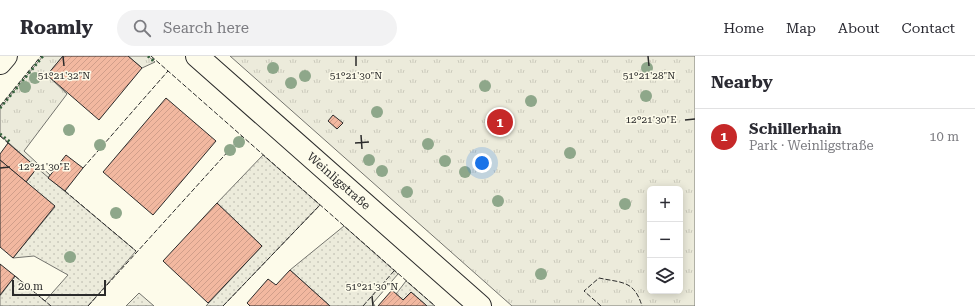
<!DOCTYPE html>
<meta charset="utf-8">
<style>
body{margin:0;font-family:"Roboto Serif",serif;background:#f2f2f3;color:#2b2b33}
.controls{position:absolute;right:12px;bottom:12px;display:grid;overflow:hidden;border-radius:6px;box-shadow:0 2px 10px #0003}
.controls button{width:36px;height:36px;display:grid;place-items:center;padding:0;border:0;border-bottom:1px solid #e1e1e2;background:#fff;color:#2b2b33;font:20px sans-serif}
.scale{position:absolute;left:12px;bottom:10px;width:94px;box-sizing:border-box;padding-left:4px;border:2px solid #2b2b2b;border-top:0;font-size:11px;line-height:14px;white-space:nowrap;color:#2b2b2b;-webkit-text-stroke:3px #fdfbea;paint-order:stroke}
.you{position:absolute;left:482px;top:107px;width:14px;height:14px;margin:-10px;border:3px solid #fff;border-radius:50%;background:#1a73e8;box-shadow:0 0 0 6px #1a73e833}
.badge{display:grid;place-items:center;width:26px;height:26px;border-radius:50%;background:#c62828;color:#fff;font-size:13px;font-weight:700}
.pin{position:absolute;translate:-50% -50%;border:2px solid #fff;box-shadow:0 1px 4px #0006}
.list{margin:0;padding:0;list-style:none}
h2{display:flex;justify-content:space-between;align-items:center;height:52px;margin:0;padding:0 16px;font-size:17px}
h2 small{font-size:13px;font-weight:400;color:#7c7c81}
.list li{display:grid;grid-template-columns:26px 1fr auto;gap:12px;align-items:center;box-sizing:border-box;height:56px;padding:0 16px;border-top:1px solid #e1e1e2}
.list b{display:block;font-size:15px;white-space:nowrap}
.list p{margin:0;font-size:13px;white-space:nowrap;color:#7c7c81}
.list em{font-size:13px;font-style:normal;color:#7c7c81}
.icon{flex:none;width:22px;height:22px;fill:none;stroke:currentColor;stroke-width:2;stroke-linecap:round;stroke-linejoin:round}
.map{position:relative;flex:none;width:695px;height:250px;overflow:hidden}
header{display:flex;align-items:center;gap:24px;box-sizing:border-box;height:56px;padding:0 20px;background:#fff;border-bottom:1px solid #e1e1e2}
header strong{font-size:19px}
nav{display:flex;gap:22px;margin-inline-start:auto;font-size:14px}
.search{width:280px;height:36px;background:#f2f2f3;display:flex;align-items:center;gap:10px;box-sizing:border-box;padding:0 14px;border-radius:22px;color:#7c7c81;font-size:15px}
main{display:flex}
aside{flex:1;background:#fff}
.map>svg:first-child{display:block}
.grass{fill:url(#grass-tufts);stroke:#74746e;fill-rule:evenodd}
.garden{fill:url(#garden-dots);stroke:#74746e}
.building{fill:url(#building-hatch);stroke:#2b2b2b}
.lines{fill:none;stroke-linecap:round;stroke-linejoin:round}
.minor-casing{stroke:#2b2b2b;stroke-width:24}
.minor{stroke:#fdfbea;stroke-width:22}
.hedge{stroke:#34623c;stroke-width:3;stroke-dasharray:2 3;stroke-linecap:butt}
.fence{stroke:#2b2b2b;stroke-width:1;stroke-dasharray:5 2;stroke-linecap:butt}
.tree{fill:#8ea78a}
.ticks{fill:none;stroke:#2b2b2b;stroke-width:1.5}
.labels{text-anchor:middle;stroke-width:3;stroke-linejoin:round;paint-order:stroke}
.street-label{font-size:12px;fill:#2b2b2b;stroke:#fdfbea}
.ticks-label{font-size:10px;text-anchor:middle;fill:#2b2b2b;stroke:#fdfbea;stroke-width:3;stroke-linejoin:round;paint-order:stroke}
</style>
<header>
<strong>Roamly</strong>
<div class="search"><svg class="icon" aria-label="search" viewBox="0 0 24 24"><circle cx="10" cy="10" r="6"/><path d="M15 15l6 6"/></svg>Search here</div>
<nav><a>Home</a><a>Map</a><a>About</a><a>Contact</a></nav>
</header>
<main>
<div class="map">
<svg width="695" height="250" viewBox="0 0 695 250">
<defs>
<pattern id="grass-tufts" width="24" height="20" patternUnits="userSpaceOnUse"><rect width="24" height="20" fill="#ecebdb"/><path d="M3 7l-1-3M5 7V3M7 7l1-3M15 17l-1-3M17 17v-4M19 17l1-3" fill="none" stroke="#cbcabc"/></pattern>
<pattern id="garden-dots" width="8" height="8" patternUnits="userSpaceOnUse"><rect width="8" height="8" fill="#ecebdb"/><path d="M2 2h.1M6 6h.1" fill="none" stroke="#cbcabc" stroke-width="1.8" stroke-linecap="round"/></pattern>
<pattern id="building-hatch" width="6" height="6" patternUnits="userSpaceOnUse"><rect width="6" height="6" fill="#f2b8a0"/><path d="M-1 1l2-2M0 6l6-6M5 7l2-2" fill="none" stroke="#d09e8a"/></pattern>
</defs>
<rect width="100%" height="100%" fill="#fdfbea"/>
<g class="grass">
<path d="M43 0H63L47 19 67 38 24 95 50 119 48 122 0 79V52Z"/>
<path d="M128 0H148L155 6 142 12Z"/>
<path d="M230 0H695V250H512ZM650 133H680V235H650Z"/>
</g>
<g class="garden">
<path d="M263 99 320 149 223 250H206L262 190 217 147Z"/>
<path d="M37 112 136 195 88 250H0V240L15 220 45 245 68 219 34 200 13 202 55 151 26 126Z"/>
<path d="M344 170 398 218 373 247 375 250H330L290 214Z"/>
<path d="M406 225 435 250H427L411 236 403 244 396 238Z"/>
<path d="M139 237 154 250H126Z"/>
</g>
<g class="building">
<path d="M63 0H128L142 12 99 64 47 19Z"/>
<path d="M166 42 216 85 153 159 103 116Z"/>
<path d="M333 59 343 67 337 73 328 65Z"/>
<path d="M8 87 37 112 26 126 0 104V98Z"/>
<path d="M66 99 83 112 65 135 48 122Z"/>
<path d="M0 104 55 150 13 202 0 191Z"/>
<path d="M217 147 262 190 208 247 163 205Z"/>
<path d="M0 208 15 220 0 239Z"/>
<path d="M290 214 330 250H250L247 247 268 223 276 229Z"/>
<path d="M392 234 403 244 411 236 427 250H378Z"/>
</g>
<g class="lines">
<g class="minor-casing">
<g id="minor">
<path id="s1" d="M197 0 480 250"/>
<path d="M0 7 6 0"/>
</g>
</g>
<use href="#minor" class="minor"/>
<g class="hedge">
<path d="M148 0 155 6"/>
<path d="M0 52 43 0"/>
<path d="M0 78 10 86"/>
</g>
<g class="fence">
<path d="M151 0 435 250"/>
<path d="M0 50 41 0"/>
<path d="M0 80 8 87"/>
<path d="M83 112 168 15"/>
<path d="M65 135 136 195"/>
<path d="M15 220 51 250"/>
<path d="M88 250 242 80"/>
<path d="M223 250 320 149"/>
<path d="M363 250 394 215"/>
<path d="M601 250 584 235 599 222C622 227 634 224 642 250"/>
</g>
</g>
<g class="tree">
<circle cx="273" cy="12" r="6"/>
<circle cx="647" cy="12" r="6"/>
<circle cx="305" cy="20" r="6"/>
<circle cx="35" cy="22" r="6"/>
<circle cx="291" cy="27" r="6"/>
<circle cx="485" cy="30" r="6"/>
<circle cx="25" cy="31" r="6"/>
<circle cx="646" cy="40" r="6"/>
<circle cx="531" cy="45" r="6"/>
<circle cx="377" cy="56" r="6"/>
<circle cx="69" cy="74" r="6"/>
<circle cx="239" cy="86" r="6"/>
<circle cx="428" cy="88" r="6"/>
<circle cx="100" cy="89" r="6"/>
<circle cx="230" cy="94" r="6"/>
<circle cx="570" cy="97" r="6"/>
<circle cx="369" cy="104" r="6"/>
<circle cx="445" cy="105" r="6"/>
<circle cx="382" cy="115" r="6"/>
<circle cx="465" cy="116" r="6"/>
<circle cx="407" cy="136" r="6"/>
<circle cx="498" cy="145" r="6"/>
<circle cx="625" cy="148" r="6"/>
<circle cx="116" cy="157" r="6"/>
<circle cx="70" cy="201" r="6"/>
<circle cx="541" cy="218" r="6"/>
</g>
<path class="ticks" d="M63 0 64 10M356 0V10M648 0 649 10M685 64 695 63M361 79 362 93M355 87 369 86M0 112 10 111M372 240 373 250"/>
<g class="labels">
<g class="street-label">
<text dy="4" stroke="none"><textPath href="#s1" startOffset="189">Weinligstraße</textPath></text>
</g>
</g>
<g class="ticks-label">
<text x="64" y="23">51°21'32"N</text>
<text x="356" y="23">51°21'30"N</text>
<text x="649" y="23">51°21'28"N</text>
<text x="651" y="67">12°21'30"E</text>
<text x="44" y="114">12°21'30"E</text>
<text x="372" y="234">51°21'30"N</text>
</g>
</svg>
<div class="controls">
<button>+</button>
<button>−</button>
<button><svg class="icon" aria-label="layers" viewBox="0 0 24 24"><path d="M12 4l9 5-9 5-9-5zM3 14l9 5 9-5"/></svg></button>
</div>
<div class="scale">20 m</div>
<div class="you"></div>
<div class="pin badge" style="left:500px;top:66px">1</div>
</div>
<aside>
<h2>Nearby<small></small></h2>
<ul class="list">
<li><span class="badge">1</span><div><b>Schillerhain</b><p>Park · Weinligstraße</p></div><em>10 m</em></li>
</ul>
</aside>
</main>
